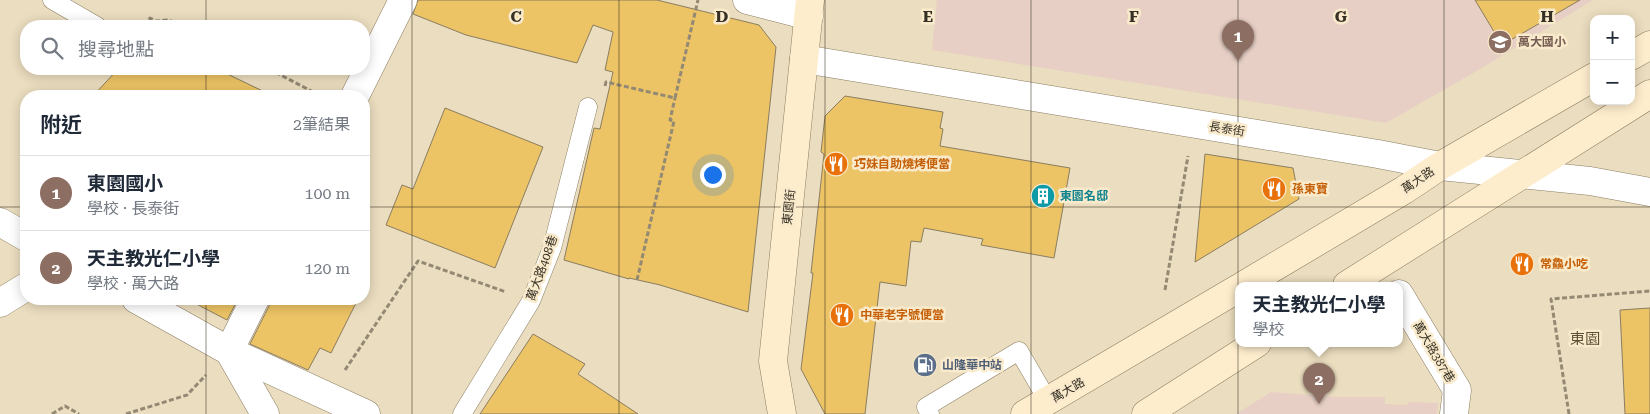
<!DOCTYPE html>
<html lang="zh-TW">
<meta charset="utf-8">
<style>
body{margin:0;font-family:"Roboto Serif","Noto Sans TC",serif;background:#f2f2f3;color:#1f2937}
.controls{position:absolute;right:15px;top:15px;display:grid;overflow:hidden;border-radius:10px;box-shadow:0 2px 12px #0003}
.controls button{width:45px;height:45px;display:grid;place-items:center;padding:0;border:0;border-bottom:1px solid #e0e1e3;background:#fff;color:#1f2937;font:25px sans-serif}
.you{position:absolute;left:712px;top:174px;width:18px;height:18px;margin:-12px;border:4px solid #fff;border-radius:50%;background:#1a73e8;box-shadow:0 0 0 8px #1a73e833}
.badge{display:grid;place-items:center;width:32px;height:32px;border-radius:50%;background:#d93025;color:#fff;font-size:16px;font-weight:700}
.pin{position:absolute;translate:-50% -41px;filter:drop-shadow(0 1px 2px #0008)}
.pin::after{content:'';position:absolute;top:26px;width:18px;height:15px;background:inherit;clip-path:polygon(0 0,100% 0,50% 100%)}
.popup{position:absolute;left:1235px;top:282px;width:168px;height:65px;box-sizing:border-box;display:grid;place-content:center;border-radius:10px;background:#fff;filter:drop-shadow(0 1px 4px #0005);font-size:16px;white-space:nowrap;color:#747a83}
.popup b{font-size:19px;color:#1f2937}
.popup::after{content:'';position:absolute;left:50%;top:100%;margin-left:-10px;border:10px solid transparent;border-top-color:#fff}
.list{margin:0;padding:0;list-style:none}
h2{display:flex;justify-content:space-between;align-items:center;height:65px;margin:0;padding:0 20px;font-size:21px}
h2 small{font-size:16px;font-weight:400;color:#747a83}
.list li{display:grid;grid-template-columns:32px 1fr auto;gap:15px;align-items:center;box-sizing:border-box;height:75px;padding:0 20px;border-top:1px solid #e0e1e3}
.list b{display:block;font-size:19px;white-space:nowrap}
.list p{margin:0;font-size:16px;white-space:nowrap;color:#747a83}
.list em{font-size:16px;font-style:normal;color:#747a83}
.icon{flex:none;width:28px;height:28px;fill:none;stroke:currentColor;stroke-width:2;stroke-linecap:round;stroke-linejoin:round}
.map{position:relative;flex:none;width:1650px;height:414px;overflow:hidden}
.search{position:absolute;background:#fff;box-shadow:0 2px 12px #0003;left:20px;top:20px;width:350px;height:55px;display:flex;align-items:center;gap:12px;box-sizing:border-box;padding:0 18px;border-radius:20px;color:#747a83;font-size:19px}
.panel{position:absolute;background:#fff;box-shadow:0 2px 12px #0003;left:20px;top:90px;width:350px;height:215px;border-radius:20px}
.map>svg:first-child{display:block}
.education{fill:#e7cfc5}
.building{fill:#ecc365;stroke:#8a7d61}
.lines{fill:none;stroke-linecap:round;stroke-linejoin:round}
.lane-casing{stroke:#8b7e62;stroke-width:19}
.street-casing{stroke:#8b7e62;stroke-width:29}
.secondary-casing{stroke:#8b7e62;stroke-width:29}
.path{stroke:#938974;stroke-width:3;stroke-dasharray:5 2.5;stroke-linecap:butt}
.lane{stroke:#fff;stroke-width:18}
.street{stroke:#fff;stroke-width:28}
.secondary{stroke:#feedcd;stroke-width:28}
.grid{fill:none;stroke:#373125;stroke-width:1;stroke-opacity:0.55}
.labels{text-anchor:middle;stroke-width:5;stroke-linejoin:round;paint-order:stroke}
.education-label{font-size:12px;font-weight:bold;fill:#785e54;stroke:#f9eacc;text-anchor:start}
.street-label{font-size:12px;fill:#373125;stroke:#f9eacc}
.food-label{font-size:12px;font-weight:bold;fill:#c56008;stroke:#f9eacc;text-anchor:start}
.culture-label{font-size:12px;font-weight:bold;fill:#0d838f;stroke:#f9eacc;text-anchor:start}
.service-label{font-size:12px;font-weight:bold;fill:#4e5e75;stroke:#f9eacc;text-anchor:start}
.quarter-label{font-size:15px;fill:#5b4f35;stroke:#f9eacc}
.grid-label{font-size:16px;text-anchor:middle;font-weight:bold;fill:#373125;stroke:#f9eacc;stroke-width:5;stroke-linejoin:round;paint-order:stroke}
</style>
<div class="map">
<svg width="1650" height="414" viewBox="0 0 1650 414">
<rect width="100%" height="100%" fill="#ebddbf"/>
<g class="education">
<path d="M937 0H1593L1475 72 1386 123 932 50Z"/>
<path d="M1271 392 1337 397H1385V404L1407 405 1409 402 1438 403 1437 414H1236Z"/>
</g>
<g class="building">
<path d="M418 0H657L759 25 776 47 748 312 660 285 629 278V279L564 260 594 128 600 129 613 72 605 70 613 32 593 25 577 63 466 35 413 14Z"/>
<path d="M1475 0H1580L1502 45Z"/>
<path d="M118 69H217L273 96H93Z"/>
<path d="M845 96 943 112 940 128 943 129 940 146 1070 168 1054 258 981 245 983 239 924 228 921 242 911 241 906 286 880 282 865 414H825L801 369 813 273H811L824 154 821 152 825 116Z"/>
<path d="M445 108 543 147 495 268 386 225 402 185 413 189Z"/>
<path d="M1205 154 1293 168 1299 199 1195 262Z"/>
<path d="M187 299H238L227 320Z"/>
<path d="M271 299H358L331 353 320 348 308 370 250 344 269 306Z"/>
<path d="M1650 308V414H1625L1620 310Z"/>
<path d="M533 334 585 364 578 374 638 414H480Z"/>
</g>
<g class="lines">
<g class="lane-casing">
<g id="lane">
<path d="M52 0 97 26"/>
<path d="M462 414 531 301 552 248 588 107"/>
<path d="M930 414 926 407 1019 351 1048 401"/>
</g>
</g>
<g class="street-casing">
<g id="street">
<path d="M747 0 809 16"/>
<path d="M804 59 1378 154 1440 166 1590 181 1650 192"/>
<path d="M355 96 403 0"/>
<path d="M0 222 26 237"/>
<path d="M1399 294 1457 390 1454 414"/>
<path d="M136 299 229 351 366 414"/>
<path d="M0 303 26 287"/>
<path d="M229 351 265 414"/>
<path d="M229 351 255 299"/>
</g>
</g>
<g class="secondary-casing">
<g id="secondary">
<path d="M1631 56 1650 45"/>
<path d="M1244 285 1404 190 1440 166 1594 77"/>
<path d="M1347 285 1650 94"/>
<path d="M782 414 773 361 810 0"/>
<path d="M1025 414 1239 288"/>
<path d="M1146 414 1257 343"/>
</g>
</g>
<g class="path">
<path d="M145 26 150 18 156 21 167 20 189 26"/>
<path d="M269 69 321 96"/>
<path d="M605 86 606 82 675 98 698 0"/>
<path d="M637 280 674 121 670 120 675 98"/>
<path d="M1165 290 1188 156"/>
<path d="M345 370 418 261 506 292"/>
<path d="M52 414 65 406 79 414"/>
<path d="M126 414 187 395 206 375"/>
<path d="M1569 414 1551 299 1650 291"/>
</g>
<use href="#lane" class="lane"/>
<use href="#street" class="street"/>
<use href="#secondary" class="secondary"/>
</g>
<path class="grid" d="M206 0V26M412 0V414M619 0V414M825 0V414M1031 0V414M1238 0V414M1444 0V414M206 69V96M0 207H26M364 207H1650M206 299V414"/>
<defs>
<g id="school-disc" transform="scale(1.25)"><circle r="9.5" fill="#8d6e63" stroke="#f9eacc"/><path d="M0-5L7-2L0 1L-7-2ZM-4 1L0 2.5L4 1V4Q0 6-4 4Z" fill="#fff"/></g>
<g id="restaurant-disc" transform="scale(1.25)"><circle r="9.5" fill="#e8710a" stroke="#f9eacc"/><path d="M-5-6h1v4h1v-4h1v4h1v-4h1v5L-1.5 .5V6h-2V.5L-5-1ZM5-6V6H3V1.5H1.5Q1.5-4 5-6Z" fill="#fff"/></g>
<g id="building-disc" transform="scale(1.25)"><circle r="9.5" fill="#0f9aa8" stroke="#f9eacc"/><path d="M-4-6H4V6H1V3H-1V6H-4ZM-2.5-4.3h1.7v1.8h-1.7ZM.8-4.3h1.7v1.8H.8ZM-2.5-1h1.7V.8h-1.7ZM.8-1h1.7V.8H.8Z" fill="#fff"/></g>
<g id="fuel-disc" transform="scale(1.25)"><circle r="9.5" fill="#5c6f8a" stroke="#f9eacc"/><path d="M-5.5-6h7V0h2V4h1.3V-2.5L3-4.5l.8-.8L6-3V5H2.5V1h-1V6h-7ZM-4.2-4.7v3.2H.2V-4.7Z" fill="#fff"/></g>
</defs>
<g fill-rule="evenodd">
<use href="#school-disc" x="1500" y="42"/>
<use href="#restaurant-disc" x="836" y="164"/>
<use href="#restaurant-disc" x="1274" y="189"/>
<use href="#building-disc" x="1043" y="196"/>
<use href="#restaurant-disc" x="1522" y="264"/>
<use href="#restaurant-disc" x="842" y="315"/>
<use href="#fuel-disc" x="925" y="365"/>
</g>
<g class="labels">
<g class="education-label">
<text x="1518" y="46">萬大國小</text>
</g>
<g class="street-label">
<text transform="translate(1227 129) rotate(9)" y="4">長泰街</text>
<text transform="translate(1418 180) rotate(-34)" y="4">萬大路</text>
<text transform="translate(789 207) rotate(-84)" y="4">東園街</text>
<text transform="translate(542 268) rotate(-70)" y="4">萬大路408巷</text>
<text transform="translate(1434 352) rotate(59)" y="4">萬大路387巷</text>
<text transform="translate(1068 390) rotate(-30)" y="4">萬大路</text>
</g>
<g class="food-label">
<text x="854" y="168">巧妹自助燒烤便當</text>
<text x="1292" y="193">孫東寶</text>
<text x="1540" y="268">常鱻小吃</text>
<text x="860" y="319">中華老字號便當</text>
</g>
<g class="culture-label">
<text x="1060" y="200">東園名邸</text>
</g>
<g class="service-label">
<text x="942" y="369">山隆華中站</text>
</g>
<g class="quarter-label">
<text x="1585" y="344">東園</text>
</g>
</g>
<g class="grid-label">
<text x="516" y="22">C</text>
<text x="722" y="22">D</text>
<text x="928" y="22">E</text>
<text x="1134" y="22">F</text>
<text x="1341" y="22">G</text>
<text x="1547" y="22">H</text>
</g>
</svg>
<div class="controls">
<button>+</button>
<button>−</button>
</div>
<div class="you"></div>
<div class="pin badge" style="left:1238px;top:61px;background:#8d6e63">1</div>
<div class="pin badge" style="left:1319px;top:404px;background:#8d6e63">2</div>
<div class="popup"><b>天主教光仁小學</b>學校</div>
<div class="search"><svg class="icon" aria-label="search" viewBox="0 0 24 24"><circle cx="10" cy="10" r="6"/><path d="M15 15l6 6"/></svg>搜尋地點</div>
<section class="panel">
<h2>附近<small>2筆結果</small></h2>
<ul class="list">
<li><span class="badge" style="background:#8d6e63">1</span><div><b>東園國小</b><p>學校 · 長泰街</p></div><em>100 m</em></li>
<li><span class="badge" style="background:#8d6e63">2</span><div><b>天主教光仁小學</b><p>學校 · 萬大路</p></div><em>120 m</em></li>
</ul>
</section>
</div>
